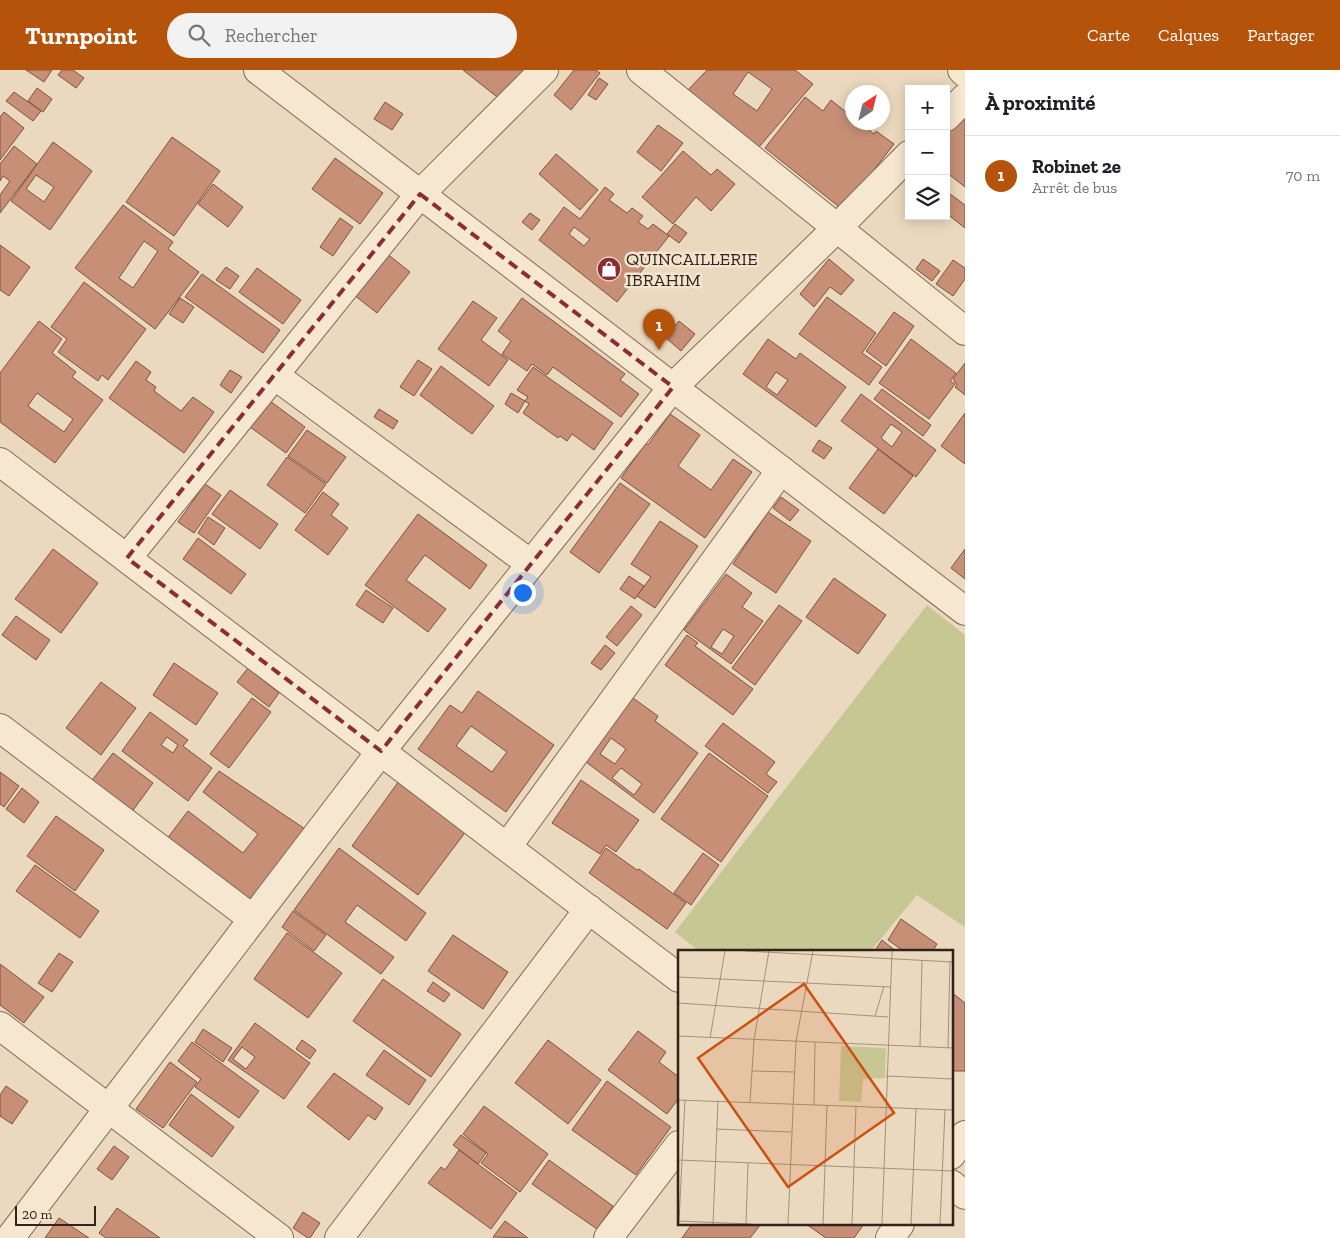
<!DOCTYPE html>
<html lang="fr">
<meta charset="utf-8">
<style>
body{margin:0;font-family:"Zilla Slab",serif;background:#f2f2f2;color:#202124}
.controls{position:absolute;right:15px;top:15px;display:grid;overflow:hidden;border-radius:0px;box-shadow:0 2px 12px #0003}
.controls button{width:45px;height:45px;display:grid;place-items:center;padding:0;border:0;border-bottom:1px solid #e0e0e0;background:#fff;color:#202124;font:25px sans-serif}
.compass{position:absolute;left:845px;top:15px;width:45px;height:45px;border-radius:50%;background:#fff;box-shadow:0 2px 12px #0003;rotate:35deg}
.scale{position:absolute;left:15px;bottom:12px;width:81px;box-sizing:border-box;padding-left:5px;border:2px solid #32241c;border-top:0;font-size:14px;line-height:18px;white-space:nowrap;color:#32241c;-webkit-text-stroke:4px #f2e4cd;paint-order:stroke}
.you{position:absolute;left:522px;top:522px;width:18px;height:18px;margin:-12px;border:4px solid #fff;border-radius:50%;background:#1a73e8;box-shadow:0 0 0 8px #1a73e833}
.badge{display:grid;place-items:center;width:32px;height:32px;border-radius:50%;background:#b45309;color:#fff;font-size:16px;font-weight:700}
.pin{position:absolute;translate:-50% -41px;filter:drop-shadow(0 1px 2px #0008)}
.pin::after{content:'';position:absolute;top:26px;width:18px;height:15px;background:inherit;clip-path:polygon(0 0,100% 0,50% 100%)}
.list{margin:0;padding:0;list-style:none}
h2{display:flex;justify-content:space-between;align-items:center;height:65px;margin:0;padding:0 20px;font-size:21px}
h2 small{font-size:16px;font-weight:400;color:#757577}
.list li{display:grid;grid-template-columns:32px 1fr auto;gap:15px;align-items:center;box-sizing:border-box;height:80px;padding:0 20px;border-top:1px solid #e0e0e0}
.list b{display:block;font-size:19px;white-space:nowrap}
.list p{margin:0;font-size:16px;white-space:nowrap;color:#757577}
.list em{font-size:16px;font-style:normal;color:#757577}
.icon{flex:none;width:28px;height:28px;fill:none;stroke:currentColor;stroke-width:2;stroke-linecap:round;stroke-linejoin:round}
.map{position:relative;flex:none;width:965px;height:1168px;overflow:hidden}
header{display:flex;align-items:center;gap:30px;box-sizing:border-box;height:70px;padding:0 25px;background:#b45309;color:#fff}
header strong{font-size:24px}
nav{display:flex;gap:28px;margin-inline-start:auto;font-size:18px}
.search{width:350px;height:45px;background:#f2f2f2;display:flex;align-items:center;gap:12px;box-sizing:border-box;padding:0 18px;border-radius:28px;color:#757577;font-size:19px}
main{display:flex}
aside{flex:1;background:#fff}
.map>svg:first-child{display:block}
.green{fill:#c7c793}
.building{fill:#c78f76;stroke:#7f523f;fill-rule:evenodd}
.lines{fill:none;stroke-linecap:round;stroke-linejoin:round}
.minor-casing{stroke:#826a58;stroke-width:30}
.minor{stroke:#f6e7d1;stroke-width:28}
.marked{fill:none;stroke:#8d2c36;stroke-width:4;stroke-dasharray:10 6;stroke-linejoin:round}
.labels{text-anchor:middle;stroke-width:5;stroke-linejoin:round;paint-order:stroke}
.poi-label{font-size:18px;fill:#32241c;stroke:#f2e4cd;text-anchor:start}
.inset-road{fill:none;stroke:#a0917d;stroke-width:1}
.view{fill:#cd510e;fill-opacity:0.15;stroke:#cd510e;stroke-width:2.5}
.inset-edge{fill:none;stroke:#32241c;stroke-width:2.5}
</style>
<header>
<strong>Turnpoint</strong>
<div class="search"><svg class="icon" aria-label="search" viewBox="0 0 24 24"><circle cx="10" cy="10" r="6"/><path d="M15 15l6 6"/></svg>Rechercher</div>
<nav><a>Carte</a><a>Calques</a><a>Partager</a></nav>
</header>
<main>
<div class="map">
<svg width="965" height="1168" viewBox="0 0 965 1168">
<rect width="100%" height="100%" fill="#ead9be"/>
<path class="green" d="M927 535 965 565V857L917 825 870 882H700L675 862Z"/>
<g class="building">
<path d="M26 0H52L44 12Z"/>
<path d="M62 0H73L84 8 76 18 58 5Z"/>
<path d="M463 0H524L501 30Z"/>
<path d="M574 0H596L600 3 571 40 554 25Z"/>
<path d="M707 0H795L813 14 759 77 687 21ZM748 2 772 19 757 41 733 24Z"/>
<path d="M599 8 608 14 596 30 588 25Z"/>
<path d="M37 18 52 29 43 42 28 31Z"/>
<path d="M14 22 41 41 33 51 6 31Z"/>
<path d="M805 27 823 41 831 30 852 47V52H860L874 64 876 61 894 74 843 140 765 78Z"/>
<path d="M385 32 403 44 392 60 374 49Z"/>
<path d="M965 40V117L946 102V64Z"/>
<path d="M4 42 24 58 0 90V47Z"/>
<path d="M658 55 683 73 661 101 637 82Z"/>
<path d="M172 67 220 101 174 166 126 132Z"/>
<path d="M53 72 92 101 50 160 11 131ZM36 105 54 117 44 132 26 119Z"/>
<path d="M14 76 37 94 0 143V125L10 111 3 106 0 111V94Z"/>
<path d="M683 81 711 105 717 99 735 114 711 141 696 127 673 154 642 127Z"/>
<path d="M556 84 598 120 580 140 539 104Z"/>
<path d="M335 88 383 123 360 154 312 119Z"/>
<path d="M213 114 243 137 228 157 198 134Z"/>
<path d="M605 117 614 124 609 130 627 143 632 138 643 146 638 152 648 159 653 154 669 166 617 232 539 170 564 137 580 149ZM574 157 590 169 584 176 569 164Z"/>
<path d="M946 121 965 135V158L946 143Z"/>
<path d="M123 135 173 172 168 179 199 202 155 259 75 198ZM144 171 158 181 133 218 119 208Z"/>
<path d="M530 143 540 150 532 160 522 152Z"/>
<path d="M340 148 353 157 333 186 320 177Z"/>
<path d="M675 154 687 163 679 173 667 164Z"/>
<path d="M0 175 30 197 9 226 0 220Z"/>
<path d="M386 183 410 202 377 243 354 225Z"/>
<path d="M829 189 854 210 841 225 830 217 814 237 800 224Z"/>
<path d="M923 189 940 201 932 211 916 199Z"/>
<path d="M953 190 965 198V209L953 226 936 214Z"/>
<path d="M226 197 239 206 230 219 216 210Z"/>
<path d="M257 198 301 230 283 254 239 222Z"/>
<path d="M202 204 280 260 263 283 185 227Z"/>
<path d="M84 212 146 259 108 310 102 305 98 311 58 282 67 269 51 257Z"/>
<path d="M827 227 876 263 862 283 882 297 869 315 799 264Z"/>
<path d="M180 228 194 237 183 253 169 244Z"/>
<path d="M522 228 625 304 620 310 639 324 621 347 553 297 547 305 532 294 527 301 502 284 511 271 498 261Z"/>
<path d="M473 231 497 248 481 270 508 290 489 316 438 279Z"/>
<path d="M894 242 914 256 886 296 866 281Z"/>
<path d="M39 251 62 269 52 283 76 302 72 307 103 330 55 393 0 352V303ZM37 323 73 349 64 362 28 336Z"/>
<path d="M679 251 695 264 681 281 665 267Z"/>
<path d="M768 269 796 289 800 283 846 317 816 357 743 304ZM776 302 788 310 777 325 766 317Z"/>
<path d="M911 269 956 303 950 311 955 314 929 349 879 313Z"/>
<path d="M418 290 432 299 414 326 400 317Z"/>
<path d="M136 291 151 302 146 310 156 317 154 321 181 341 193 327 214 342 184 383 109 328Z"/>
<path d="M965 293V325L955 317 957 315 953 309Z"/>
<path d="M441 296 494 336 472 364 420 325Z"/>
<path d="M533 297 613 353 594 380 572 364 567 371 560 366 558 368 523 343 529 334 525 331 528 327 517 320Z"/>
<path d="M230 300 242 307 231 323 220 315Z"/>
<path d="M882 319 931 355 923 366 874 329Z"/>
<path d="M511 323 525 331 518 343 505 334Z"/>
<path d="M861 324 936 380 916 407 841 351ZM891 354 902 362 892 377 881 368Z"/>
<path d="M270 331 305 357 286 383 250 357Z"/>
<path d="M379 339 398 351 393 359 374 347Z"/>
<path d="M965 343V394L941 376Z"/>
<path d="M670 344 700 365 678 396 711 420 733 389 752 402 705 468 621 408 646 373 648 375Z"/>
<path d="M307 360 346 387 327 413 288 386Z"/>
<path d="M819 370 832 378 824 389 812 381Z"/>
<path d="M878 379 913 406 884 444 849 418Z"/>
<path d="M287 387 326 414 305 443 267 415Z"/>
<path d="M620 413 650 434 599 503 570 482Z"/>
<path d="M205 414 221 425 194 463 178 452Z"/>
<path d="M230 420 278 454 260 479 212 444Z"/>
<path d="M323 422 339 434 331 445 348 458 328 485 295 460Z"/>
<path d="M781 427 799 440 790 451 773 438Z"/>
<path d="M768 442 811 471 776 523 733 494Z"/>
<path d="M418 444 487 495 470 519 425 485 406 510 446 539 428 562 365 515Z"/>
<path d="M208 447 225 458 214 475 198 463Z"/>
<path d="M660 451 698 476 655 538 637 526 651 507 631 494Z"/>
<path d="M198 468 246 504 231 524 183 489Z"/>
<path d="M53 479 98 513 61 563 15 529Z"/>
<path d="M965 479V509L951 498Z"/>
<path d="M726 504 752 523 742 537 763 551 731 594 684 560ZM723 559 734 566 722 584 711 577Z"/>
<path d="M629 506 644 516 635 529 620 519Z"/>
<path d="M834 508 886 545 858 584 806 547Z"/>
<path d="M366 520 393 538 383 553 356 535Z"/>
<path d="M779 535 802 551 755 615 732 598Z"/>
<path d="M631 536 642 545 617 576 606 567Z"/>
<path d="M16 546 50 570 36 590 2 565Z"/>
<path d="M687 565 698 573 695 576 753 619 733 645 665 595Z"/>
<path d="M605 575 615 583 601 600 591 593Z"/>
<path d="M174 593 218 623 196 655 153 625Z"/>
<path d="M248 598 279 623 269 637 237 612Z"/>
<path d="M101 612 136 638 101 685 66 658Z"/>
<path d="M478 621 554 675 506 742 418 679 450 635 462 643ZM471 656 507 682 492 702 456 676Z"/>
<path d="M252 628 271 642 229 698 210 684Z"/>
<path d="M633 628 658 646 655 651 698 683 654 743 586 692ZM611 668 626 679 615 694 600 684ZM621 698 642 714 634 725 612 708Z"/>
<path d="M150 642 188 670 183 676 212 698 188 731 122 681ZM167 667 178 675 173 683 161 675Z"/>
<path d="M723 653 775 692 766 704 777 712 768 723 705 676Z"/>
<path d="M113 683 153 713 131 743 90 713Z"/>
<path d="M709 683 768 726 721 792 661 749Z"/>
<path d="M219 701 308 761 250 837 163 774 188 741 243 783 258 764 203 722Z"/>
<path d="M0 702 19 716 4 737 0 734Z"/>
<path d="M581 710 639 750 616 782 606 775 600 784 552 753Z"/>
<path d="M399 711 467 760 418 825 352 776Z"/>
<path d="M22 718 39 732 24 753 6 739Z"/>
<path d="M56 746 104 780 75 821 27 786Z"/>
<path d="M339 778 426 843 406 871 357 835 345 852 394 887 381 904 294 840Z"/>
<path d="M606 778 637 800 639 799 686 833 667 859 589 803Z"/>
<path d="M703 783 719 795 691 835 674 823Z"/>
<path d="M35 795 99 841 80 868 16 821Z"/>
<path d="M293 841 326 865 314 881 282 857Z"/>
<path d="M901 849 937 874 932 882H905L888 870Z"/>
<path d="M287 863 342 903 308 948 254 909Z"/>
<path d="M453 865 508 902 483 939 428 901Z"/>
<path d="M882 870 897 882H874Z"/>
<path d="M59 883 73 892 52 922 38 913Z"/>
<path d="M0 894 44 927 24 953 0 935Z"/>
<path d="M383 909 461 964 431 1007 353 951Z"/>
<path d="M433 912 450 924 444 932 427 921Z"/>
<path d="M951 922 965 933V1001H954L951 1003Z"/>
<path d="M255 953 310 993 284 1029 228 990ZM242 977 255 987 246 999 233 989Z"/>
<path d="M203 959 232 978 223 992 195 972Z"/>
<path d="M638 961 666 982 659 992 679 1007V1028L667 1044 608 1000Z"/>
<path d="M302 970 316 980 310 989 296 979Z"/>
<path d="M548 970 601 1010 568 1054 515 1013Z"/>
<path d="M192 972 259 1021 239 1048 195 1017 201 1009 178 991Z"/>
<path d="M384 980 426 1010 409 1035 366 1005Z"/>
<path d="M170 992 197 1012 163 1058 136 1039Z"/>
<path d="M334 1003 383 1038 375 1050 368 1045 349 1070 307 1037Z"/>
<path d="M607 1011 671 1057 636 1105 572 1060Z"/>
<path d="M6 1016 28 1031 12 1054 0 1046V1025Z"/>
<path d="M191 1024 234 1057 212 1087 169 1055Z"/>
<path d="M484 1036 548 1084 520 1122 481 1093 488 1084 463 1064Z"/>
<path d="M461 1065 486 1083 478 1094 453 1075Z"/>
<path d="M114 1076 129 1087 112 1110 97 1099Z"/>
<path d="M459 1080 517 1123 491 1159 428 1113 441 1097 445 1100Z"/>
<path d="M549 1090 613 1136 597 1159 532 1114Z"/>
<path d="M117 1138 160 1168H106L99 1163Z"/>
<path d="M303 1142 320 1153 310 1168H308L293 1158Z"/>
<path d="M59 1148 89 1168H45Z"/>
<path d="M505 1151 528 1168 493 1167Z"/>
<path d="M692 1154H761L750 1168H682Z"/>
<path d="M806 1154H864L854 1168H826Z"/>
</g>
<g class="lines">
<g class="minor-casing">
<g id="minor">
<path d="M258 0 965 541"/>
<path d="M641 0 965 261"/>
<path d="M962 0 965 3"/>
<path d="M946 47 965 28"/>
<path d="M274 305 531 494"/>
<path d="M0 392 679 908"/>
<path d="M127 488 420 124 544 0"/>
<path d="M0 658 253 849"/>
<path d="M507 777 781 400"/>
<path d="M0 956 279 1168"/>
<path d="M951 1085 965 1065"/>
<path d="M951 1114 965 1125"/>
<path d="M10 1168 381 681 673 317 837 158 909 85"/>
<path d="M339 1168 589 839"/>
<path d="M608 1168 679 1075"/>
<path d="M890 1168 900 1154"/>
</g>
</g>
<use href="#minor" class="minor"/>
</g>
<path class="marked" d="M420 124 673 317 381 681 127 488Z"/>
<defs>
<g id="shop-disc" transform="scale(1.25)"><circle r="9.5" fill="#8d2c36" stroke="#f2e4cd"/><path d="M-5-2.5h2.3a2.7 3.5 0 0 1 5.4 0H5L5.5 6h-11ZM-1.5-2.5h3a1.5 2.3 0 0 0-3 0Z" fill="#fff"/></g>
</defs>
<g fill-rule="evenodd">
<use href="#shop-disc" x="609" y="199"/>
</g>
<g class="labels">
<g class="poi-label">
<text x="626" y="195">QUINCAILLERIE<tspan x="626" dy="21">IBRAHIM</tspan></text>
</g>
</g>
<g transform="translate(678 880)">
<rect width="275" height="275" fill="#ead9be"/>
<path d="M163 96 208 98 207 128 185 129 183 152 161 151Z" fill="#c7c793"/>
<path class="inset-road" d="M67 1 275 12M0 27 212 37M0 53 210 67M197 66 206 36M0 86 275 98M32 88 47 1M242 97 244 10M270 98 272 11M74 121 117 122M208 126 275 129M0 150 275 160M72 152 76 90 91 1M136 155 137 92M38 179 113 182M0 210 275 221M0 271 73 274M1 271 7 150M35 274 40 151M68 274 70 213M110 274 118 91 135 1M145 274 149 155M174 274 178 156M204 274 214 1M233 274 238 159M262 274 267 160"/>
<path class="view" d="M126 34 216 163 110 237 20 108Z"/>
<rect width="275" height="275" class="inset-edge"/>
</g>
</svg>
<div class="controls">
<button>+</button>
<button>−</button>
<button><svg class="icon" aria-label="layers" viewBox="0 0 24 24"><path d="M12 4l9 5-9 5-9-5zM3 14l9 5 9-5"/></svg></button>
</div>
<svg class="compass" viewBox="-18 -18 36 36"><path d="M0-13l5 13h-10z" fill="#e53935"/><path d="M0 13l5-13h-10z" fill="#757577"/></svg>
<div class="scale">20 m</div>
<div class="you"></div>
<div class="pin badge" style="left:659px;top:280px">1</div>
</div>
<aside>
<h2>À proximité<small></small></h2>
<ul class="list">
<li><span class="badge">1</span><div><b>Robinet 2e</b><p>Arrêt de bus</p></div><em>70 m</em></li>
</ul>
</aside>
</main>
